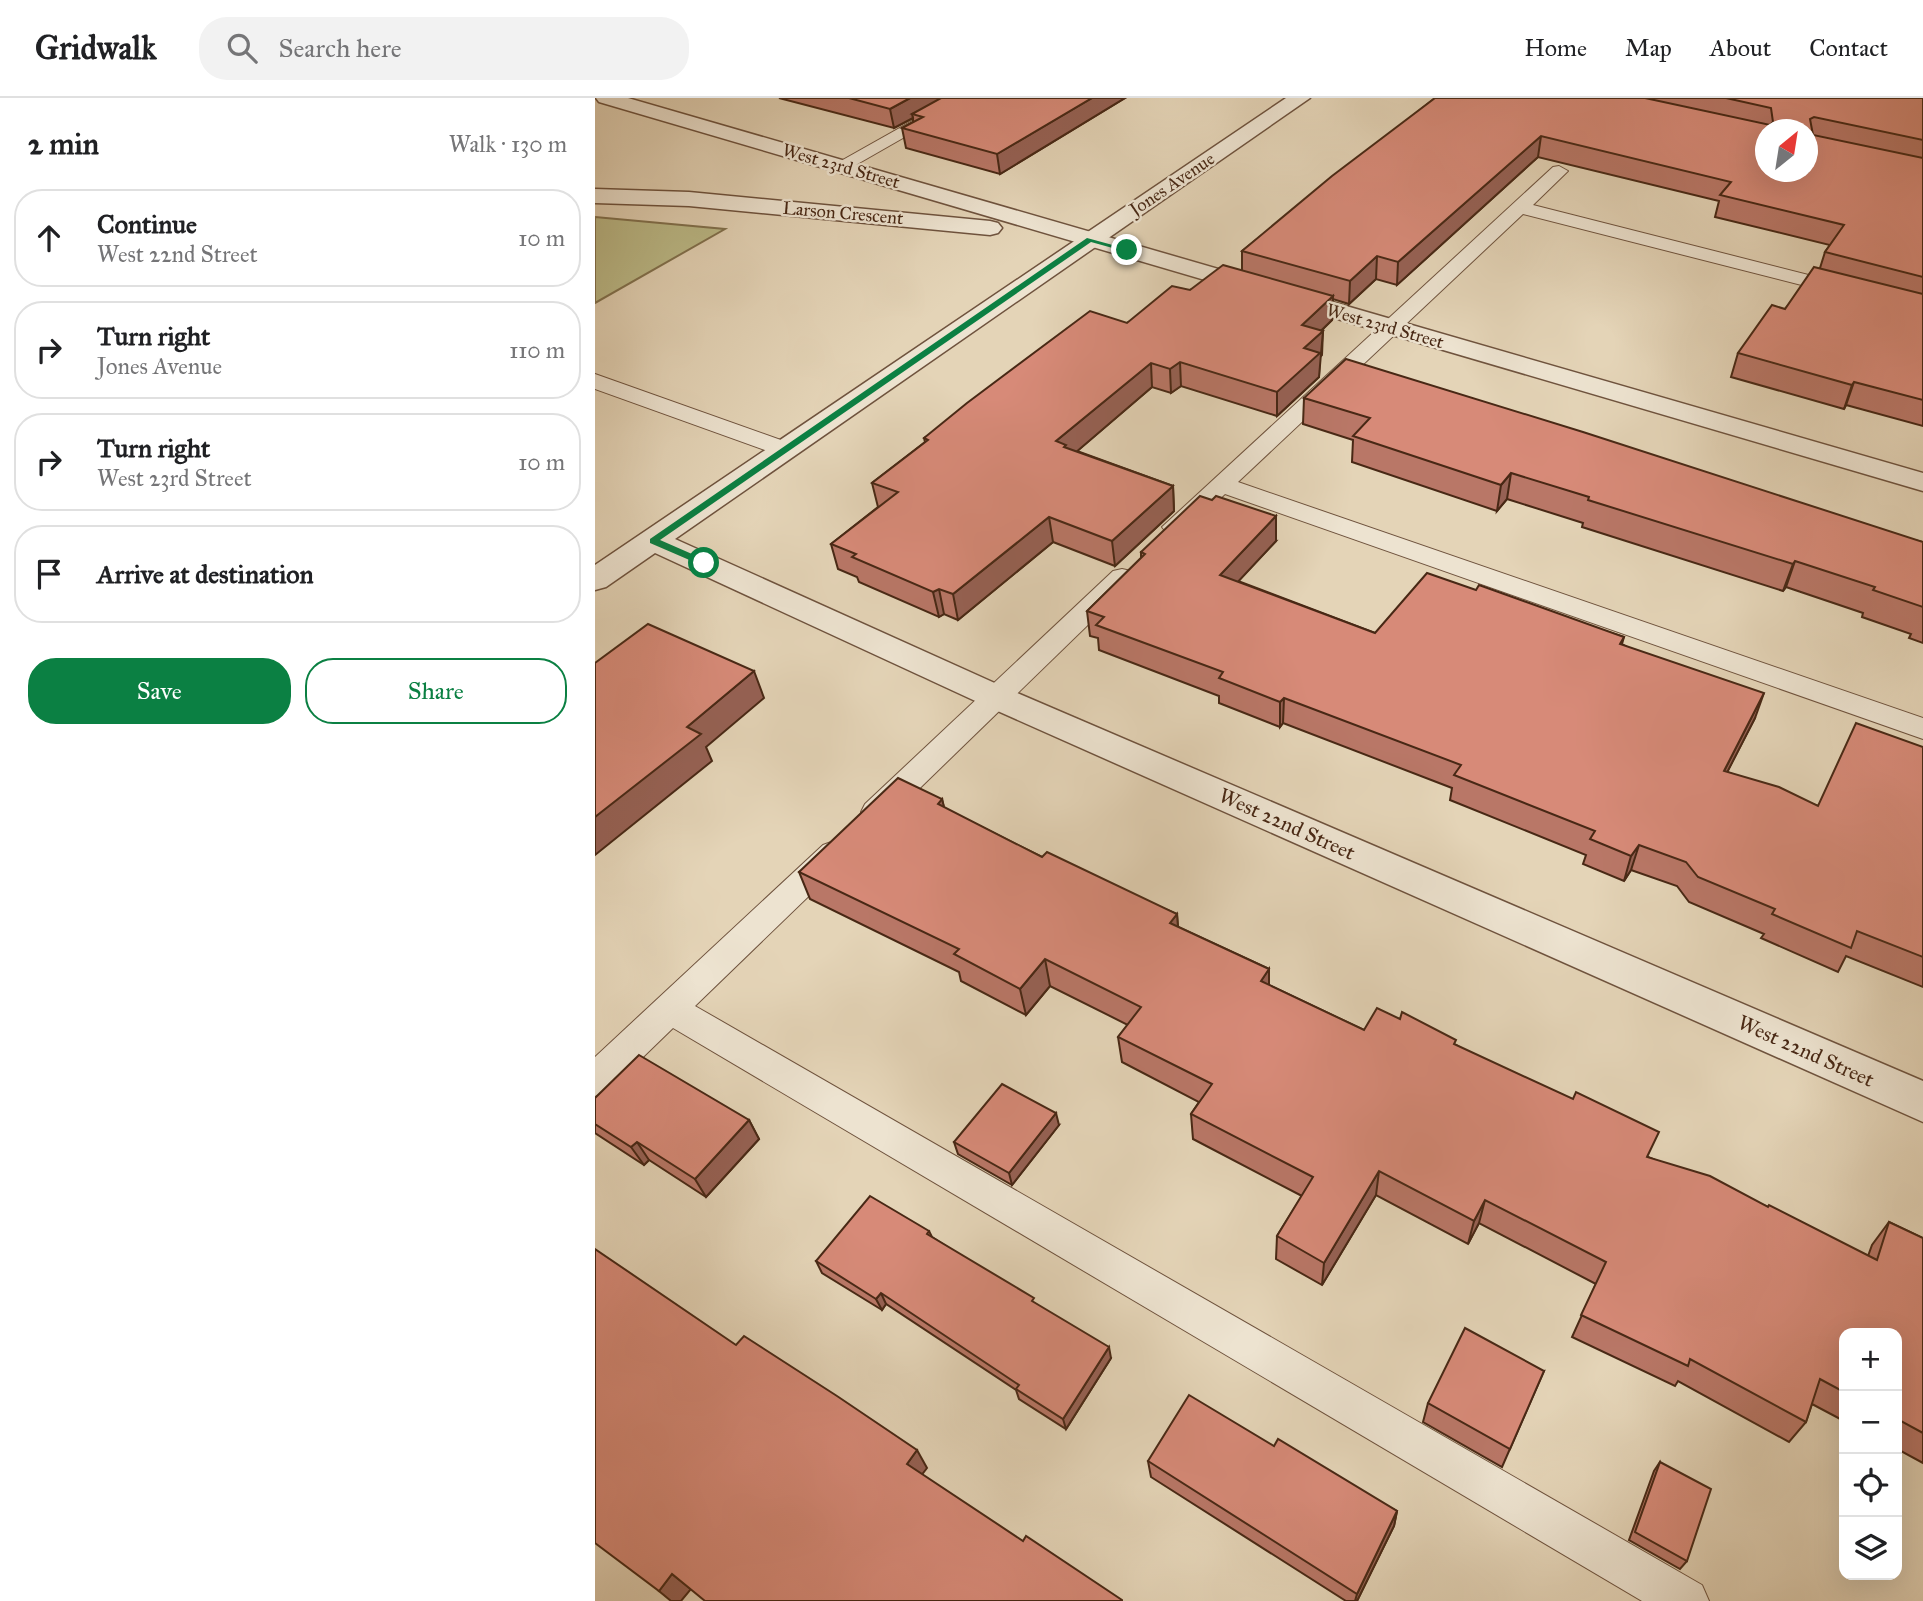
<!DOCTYPE html>
<meta charset="utf-8">
<style>
body{margin:0;font-family:"IM FELL Great Primer",serif;background:#f2f2f2;color:#202124}
.controls{position:absolute;right:21px;bottom:21px;display:grid;overflow:hidden;border-radius:14px;box-shadow:0 7px 28px #0002}
.controls button{width:63px;height:63px;display:grid;place-items:center;padding:0;border:0;border-bottom:2px solid #e0e0e0;background:#fff;color:#202124;font:35px sans-serif}
.compass{position:absolute;left:1160px;top:21px;width:63px;height:63px;border-radius:50%;background:#fff;box-shadow:0 7px 28px #0002;rotate:30deg}
.stop{position:absolute;width:21px;height:21px;margin:-16px;border:5px solid #0b8043;border-radius:50%;background:#fff}
.stop.end{background:#0b8043;border-color:#fff;box-shadow:0 2px 7px #0008}
.list{margin:0;padding:0;list-style:none}
h2{display:flex;justify-content:space-between;align-items:center;height:91px;margin:0;padding:0 28px;font-size:30px}
h2 small{font-size:23px;font-weight:400;color:#757577}
.list li{display:grid;grid-template-columns:46px 1fr auto;gap:21px;align-items:center;box-sizing:border-box;height:98px;margin:0 14px 14px;padding:0 14px;border:2px solid #e0e0e0;border-radius:28px}
.list b{display:block;font-size:26px;white-space:nowrap}
.list p{margin:0;font-size:23px;white-space:nowrap;color:#757577}
.list em{font-size:23px;font-style:normal;color:#757577}
.actions{display:flex;gap:14px;padding:21px 28px}
.actions a{flex:1;padding:16px 0;border:2px solid #0b8043;border-radius:28px;text-align:center;font-size:24px;color:#0b8043}
.actions .main{background:#0b8043;color:#fff}
.icon{flex:none;width:38px;height:38px;fill:none;stroke:currentColor;stroke-width:2;stroke-linecap:round;stroke-linejoin:round}
.map{position:relative;flex:none;width:1328px;height:1503px;overflow:hidden}
header{display:flex;align-items:center;gap:42px;box-sizing:border-box;height:98px;padding:0 35px;background:#fff;border-bottom:2px solid #e0e0e0}
header strong{font-size:33px}
nav{display:flex;gap:38px;margin-inline-start:auto;font-size:24px}
.search{width:490px;height:63px;background:#f2f2f2;display:flex;align-items:center;gap:18px;box-sizing:border-box;padding:0 24px;border-radius:28px;color:#757577;font-size:26px}
main{display:flex}
aside{flex:1;background:#fff}
.map>svg:first-child{display:block}
.green{fill:#bcbb89;stroke:#82724f;stroke-width:2}
.lines{fill:none;stroke-linecap:round;stroke-linejoin:round}
.service-casing{stroke:#6f533e;stroke-width:2}
.minor-casing{stroke:#6f533e;stroke-width:3}
.tertiary-casing{stroke:#6f533e;stroke-width:3}
.service{fill:#ede3d0;fill-rule:evenodd}
.minor{fill:#ede3d0;fill-rule:evenodd}
.tertiary{fill:#ede3d0;fill-rule:evenodd}
.wall{fill:#b97767;stroke:#482815;stroke-width:2}
.shaded-wall{fill:#966154;stroke:#482815;stroke-width:2}
.building{fill:#d78a78;stroke:#482815;stroke-width:2;fill-rule:evenodd}
.route{fill:#0b8043}
.labels{text-anchor:middle;stroke-width:5;stroke-linejoin:round;paint-order:stroke}
.far-street-label{font-size:18px;fill:#482815;stroke:#ede3d0}
.street-label{font-size:21px;fill:#482815;stroke:#ede3d0}
</style>
<header>
<strong>Gridwalk</strong>
<div class="search"><svg class="icon" aria-label="search" viewBox="0 0 24 24"><circle cx="10" cy="10" r="6"/><path d="M15 15l6 6"/></svg>Search here</div>
<nav><a>Home</a><a>Map</a><a>About</a><a>Contact</a></nav>
</header>
<main>
<aside>
<h2>2 min<small>Walk · 130 m</small></h2>
<ul class="list">
<li><svg class="icon" aria-label="ahead" viewBox="0 0 24 24"><path d="M12 20V5M6 11l6-6 6 6"/></svg><div><b>Continue</b><p>West 22nd Street</p></div><em>10 m</em></li>
<li><svg class="icon" aria-label="right" viewBox="0 0 24 24"><path d="M7 20v-9h11M14 6l5 5-5 5"/></svg><div><b>Turn right</b><p>Jones Avenue</p></div><em>110 m</em></li>
<li><svg class="icon" aria-label="right" viewBox="0 0 24 24"><path d="M7 20v-9h11M14 6l5 5-5 5"/></svg><div><b>Turn right</b><p>West 23rd Street</p></div><em>10 m</em></li>
<li><svg class="icon" aria-label="arrive" viewBox="0 0 24 24"><path d="M6 21V4h12l-3 4 3 4H6"/></svg><div><b>Arrive at destination</b></div></li>
</ul>
<div class="actions"><a class="main">Save</a><a>Share</a></div>
</aside>
<div class="map">
<svg width="1328" height="1503" viewBox="0 0 1328 1503">
<rect width="100%" height="100%" fill="#e4d4b7"/>
<filter id="stains"><feTurbulence type="fractalNoise" baseFrequency=".00286" numOctaves="4"/><feColorMatrix values="0 0 0 0 .2 0 0 0 0 .09 0 0 0 0 .02 0 0 0 .5 -.17"/></filter>
<radialGradient id="worn" r=".72"><stop offset=".6" stop-color="#630" stop-opacity="0"/><stop offset="1" stop-color="#630" stop-opacity=".3"/></radialGradient>
<path class="green" d="M0 119 130 131 0 205Z"/>
<g class="lines">
<g class="service-casing">
<g id="service">
<path d="M358 0H378L252 72H240L237 68Z"/>
<path d="M964 68 973 73 938 107 1328 206V218L928 116 643 384 1328 620V641L630 396 589 434 580 437 571 434 567 429 958 69Z"/>
<path d="M0 276 197 346 201 351 197 356H181L0 291Z"/>
<path d="M527 471 536 473 540 479 536 485 292 722 281 725 270 722 266 714 270 706 518 473Z"/>
<path d="M239 743 250 747 255 755 250 763 100 908 1107 1487 1114 1503H1047L78 930 13 993 0 998V959L228 747Z"/>
</g>
</g>
<g class="minor-casing">
<path id="minor" d="M691 0H715L80 441 413 591 1328 983V1024L389 607 60 455 11 489 0 492V467Z"/>
</g>
<g class="tertiary-casing">
<g id="tertiary">
<path d="M1 0H33L1328 375V393L4 4Z"/>
<path d="M0 91 94 94 395 123 403 125 407 130 403 135 395 137 94 108 0 105Z"/>
</g>
</g>
<use href="#service" class="service"/>
<use href="#minor" class="minor"/>
<use href="#tertiary" class="tertiary"/>
</g>
<g class="wall">
<path d="M184 0H530L405 76 311 50 307 30 318 24V20L299 30Z"/>
<path d="M840 0H1328V328L1251 307 1249 311 1136 279 1143 255 1190 211 1225 170 1230 154 1235 147 1120 119 1124 103 943 59 802 187 781 181 754 206 738 201 737 222 726 233H728L727 257 725 259 724 279 682 318 586 288 576 295 557 289 482 353 578 388 579 413 520 468 458 444 363 522 349 516 344 519 264 484 262 479 243 471 236 446 283 409 277 385 330 344 329 340 532 225 595 192 647 172V153Z"/>
<path d="M709 300 1328 444V545L1314 540 1316 536 1267 519 1268 515 1191 489 1188 493 987 429 988 425 912 401 902 413 757 364 758 342 708 326Z"/>
<path d="M681 443 643 483 780 535 881 492 1029 539 1027 546 1160 620 1132 674 1223 708 1328 649V889L1251 858 1243 874 1166 840 1169 836 1094 804 1082 788 1036 772 1029 783 988 766 991 757 855 702 857 690 688 625 685 629 624 605V598L504 552 503 540 495 538 492 513 546 460V454Z"/>
<path d="M347 701 349 710 447 759 582 816 583 829 674 871V887L769 932 861 947 1053 1059 1173 1109 1273 1158 1277 1147 1294 1124 1328 1140V1365L1302 1351V1235H1249V1323L1217 1306 1211 1324 1194 1344 1083 1283 1080 1288 977 1239 1001 1186 884 1125 873 1146 781 1097 727 1187 681 1161 682 1138 707 1098 598 1041 596 1016 604 1004 527 964 523 939 533 927 455 888 431 917 366 883 364 874 215 801 204 774Z"/>
<path d="M0 1000 154 1022 164 1041 111 1099 54 1062 49 1067 0 1035Z"/>
<path d="M464 1027 417 1087 363 1056 359 1044Z"/>
<path d="M334 1133 337 1139 441 1206 516 1260 471 1331 424 1301 421 1292 291 1206 287 1212 227 1175 221 1163Z"/>
<path d="M949 1273 907 1369 828 1324 833 1305Z"/>
<path d="M679 1348 802 1413 799 1428 762 1503H751L556 1379 553 1363Z"/>
<path d="M1065 1364 1092 1463 1085 1471 1034 1442 1059 1373Z"/>
</g>
<g class="shaded-wall">
<path d="M315 0H353L317 16 318 20 299 30 295 11Z"/>
<path d="M497 0H530L405 76 402 56Z"/>
<path d="M946 38 943 59 802 187 803 164Z"/>
<path d="M782 158 781 181 754 206 755 183Z"/>
<path d="M738 198 737 222 707 251V227Z"/>
<path d="M728 233 724 279 682 318V294L709 250Z"/>
<path d="M585 264 586 288 576 295 575 271Z"/>
<path d="M556 265 557 289 473 361 461 343Z"/>
<path d="M1259 284 1251 307 1249 311 1257 287Z"/>
<path d="M916 375 912 401 902 413 906 387Z"/>
<path d="M578 388 579 413 520 468 517 443Z"/>
<path d="M681 418V443L626 502 625 477Z"/>
<path d="M454 419 458 444 363 522 358 496Z"/>
<path d="M1200 463 1191 489 1188 493 1198 466Z"/>
<path d="M344 491 349 516 344 519 338 494Z"/>
<path d="M159 573 169 600 111 649 117 663 0 757V719L92 629Z"/>
<path d="M1169 595 1160 620 1120 698 1129 673Z"/>
<path d="M689 600 688 625 685 629V604Z"/>
<path d="M347 701 354 729 343 706Z"/>
<path d="M1044 747 1036 772 1029 783 1036 758Z"/>
<path d="M582 816 584 843 575 825Z"/>
<path d="M450 861 455 888 431 917 425 891Z"/>
<path d="M674 871V898L666 883Z"/>
<path d="M461 1015 464 1027 417 1087 414 1075Z"/>
<path d="M154 1022 164 1041 111 1099 100 1081Z"/>
<path d="M42 1044 54 1062 49 1067 36 1049Z"/>
<path d="M784 1073 781 1097 727 1187 729 1165Z"/>
<path d="M890 1102 884 1125 873 1146 879 1123Z"/>
<path d="M286 1195 291 1206 287 1212 281 1201Z"/>
<path d="M514 1249 516 1260 471 1331 468 1321Z"/>
<path d="M322 1352 332 1370 322 1383 312 1366Z"/>
<path d="M802 1413 799 1428 762 1503H760L762 1496Z"/>
<path d="M77 1476 96 1491 86 1503H76L64 1493Z"/>
</g>
<g class="building">
<path d="M254 0H315L295 11Z"/>
<path d="M346 0H497L402 56 307 30 328 19 317 16Z"/>
<path d="M840 0H1050L1175 27 1178 24 1176 10 1131 0H1328V42L1219 19 1215 21 1218 37 1328 60V179L1230 154 1249 127 1125 97 1136 84 946 38 803 164 782 158 755 183 647 153 737 78ZM1171 32H1213V74H1171Z"/>
<path d="M628 167 738 198 707 227 728 233 709 250 725 255 682 294 585 264 575 271 556 265 461 343 471 347 469 349 578 388 517 443 454 419 358 496 344 491 338 494 257 459 261 456 236 446 303 394 277 385 333 342 329 340 372 305 495 213 532 225 577 188 595 192Z"/>
<path d="M1219 169 1328 196V302L1259 284 1257 287 1143 255 1177 207 1190 211Z"/>
<path d="M751 261 988 334 1328 444V509L1278 492 1280 489 1200 463 1198 466 993 402 994 399 916 375 906 387 758 338 775 320 709 300Z"/>
<path d="M605 398 617 402 621 398 681 418 625 477 780 535 832 475 881 492 884 487 1029 539 1025 546 1169 595 1129 673 1184 689 1223 708 1261 625 1328 649V859L1262 833 1256 850 1177 816 1180 811 1103 779 1091 764 1044 747 1036 758 995 741 1000 733 859 677 866 667 689 600 685 604 624 580 628 574 501 527 509 519 492 513 550 456 546 454Z"/>
<path d="M53 526 159 573 92 629 106 636 0 719V565Z"/>
<path d="M303 680 347 701 343 706 447 759 452 754 582 816 575 825 674 871 666 883 769 932 782 910 805 921 807 914 861 942 859 946 978 1001 981 994 1064 1034 1052 1059 1115 1078 1173 1109 1174 1107 1282 1162 1294 1124 1328 1140V1335L1302 1321V1235H1249V1294L1225 1281 1211 1324 1095 1261 1093 1268 986 1217 1011 1164 890 1102 879 1123 784 1073 729 1165 682 1138 718 1079 596 1016 617 986 523 939 546 909 450 861 425 891 359 856 364 851 204 774Z"/>
<path d="M44 957 154 1022 100 1081 42 1044 36 1049 0 1026V1000Z"/>
<path d="M407 986 461 1015 414 1075 359 1044Z"/>
<path d="M275 1098 334 1133 332 1136 439 1200 437 1203 514 1249 468 1321 421 1291 424 1287 286 1195 281 1201 221 1163Z"/>
<path d="M0 1151 141 1247 149 1238 242 1298 322 1352 312 1366 428 1443 431 1438 527 1502V1503H110L77 1476 64 1493 0 1445Z"/>
<path d="M870 1230 949 1273 915 1351 833 1305Z"/>
<path d="M594 1297 679 1348 683 1341 802 1413 762 1496 553 1363Z"/>
<path d="M1065 1364 1116 1391 1092 1463 1040 1434Z"/>
</g>
<path class="route" d="M492 140 536 152 532 154 496 144 65 442 113 463V467H106L55 445V441Z"/>
<g class="labels">
<g class="far-street-label">
<text transform="translate(246 68) rotate(16)" y="6">West 23rd Street</text>
<text transform="translate(577 86) rotate(-34)" y="6">Jones Avenue</text>
<text transform="translate(248 115) rotate(5)" y="6">Larson Crescent</text>
<text transform="translate(790 228) rotate(16)" y="6">West 23rd Street</text>
</g>
<g class="street-label">
<text transform="translate(692 726) rotate(24)" y="7">West 22nd Street</text>
<text transform="translate(1211 953) rotate(24)" y="7">West 22nd Street</text>
</g>
</g>
<rect width="100%" height="100%" filter="url(#stains)"/>
<rect width="100%" height="100%" fill="url(#worn)"/>
</svg>
<div class="controls">
<button>+</button>
<button>−</button>
<button><svg class="icon" aria-label="locate" viewBox="0 0 24 24"><circle cx="12" cy="12" r="6"/><path d="M12 2v4M12 18v4M2 12h4M18 12h4"/></svg></button>
<button><svg class="icon" aria-label="layers" viewBox="0 0 24 24"><path d="M12 4l9 5-9 5-9-5zM3 14l9 5 9-5"/></svg></button>
</div>
<svg class="compass" viewBox="-18 -18 36 36"><path d="M0-13l5 13h-10z" fill="#e53935"/><path d="M0 13l5-13h-10z" fill="#757577"/></svg>
<div class="stop" style="left:109px;top:465px"></div>
<div class="stop end" style="left:532px;top:152px"></div>
</div>
</main>
